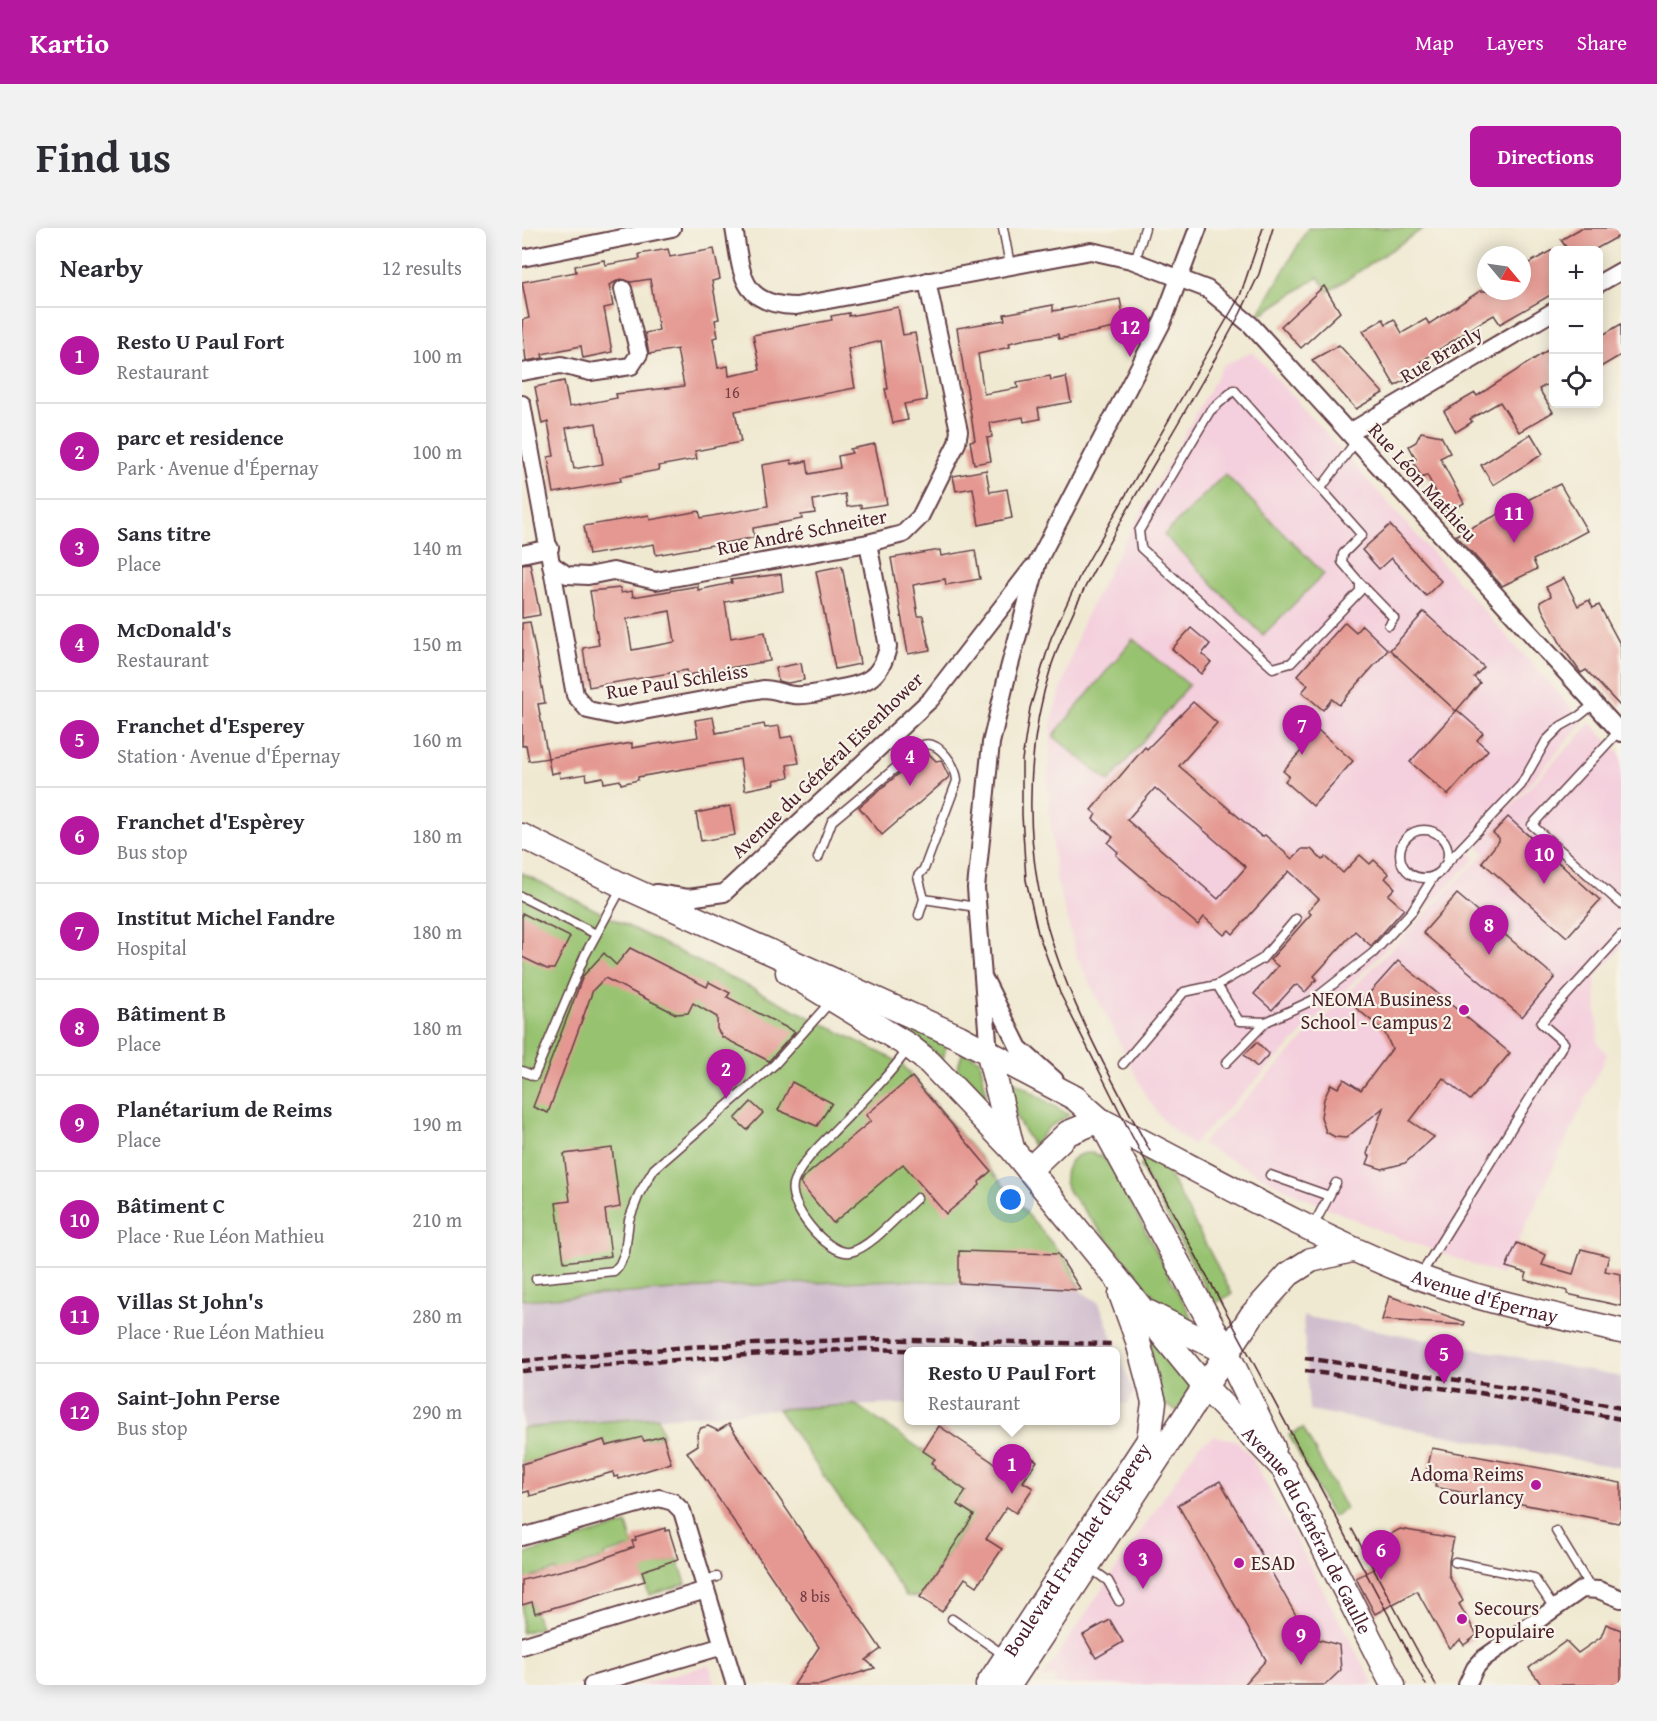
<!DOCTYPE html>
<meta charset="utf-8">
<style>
body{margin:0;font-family:"Gentium Book Plus",serif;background:#f2f2f3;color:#2b2b33}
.controls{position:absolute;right:18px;top:18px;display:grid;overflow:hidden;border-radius:9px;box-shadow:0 3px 15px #0003}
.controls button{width:54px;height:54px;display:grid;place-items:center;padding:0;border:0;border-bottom:2px solid #e1e1e2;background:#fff;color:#2b2b33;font:30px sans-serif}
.compass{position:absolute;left:955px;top:18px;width:54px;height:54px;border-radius:50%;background:#fff;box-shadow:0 3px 15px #0003;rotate:119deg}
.you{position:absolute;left:489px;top:972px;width:21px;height:21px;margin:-15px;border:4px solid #fff;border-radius:50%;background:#1a73e8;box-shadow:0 0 0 9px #1a73e833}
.badge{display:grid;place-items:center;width:39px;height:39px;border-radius:50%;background:#b5179e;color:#fff;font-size:20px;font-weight:700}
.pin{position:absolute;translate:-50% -50px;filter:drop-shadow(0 2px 3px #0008)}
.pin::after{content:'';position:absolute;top:32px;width:21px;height:18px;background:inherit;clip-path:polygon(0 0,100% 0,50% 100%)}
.popup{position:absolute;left:382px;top:1119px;width:216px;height:78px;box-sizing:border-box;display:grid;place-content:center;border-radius:9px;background:#fff;filter:drop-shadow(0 2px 4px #0005);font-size:20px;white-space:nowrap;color:#7c7c81}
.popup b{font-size:22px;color:#2b2b33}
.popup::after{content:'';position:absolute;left:50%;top:100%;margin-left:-12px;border:12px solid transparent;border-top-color:#fff}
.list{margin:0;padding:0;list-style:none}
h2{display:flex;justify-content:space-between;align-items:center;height:78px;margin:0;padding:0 24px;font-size:26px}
h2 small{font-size:20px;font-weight:400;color:#7c7c81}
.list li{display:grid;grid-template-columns:39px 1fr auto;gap:18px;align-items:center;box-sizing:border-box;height:96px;padding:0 24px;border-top:2px solid #e1e1e2}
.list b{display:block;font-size:22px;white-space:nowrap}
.list p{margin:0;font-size:20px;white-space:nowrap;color:#7c7c81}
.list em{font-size:20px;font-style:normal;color:#7c7c81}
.icon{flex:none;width:33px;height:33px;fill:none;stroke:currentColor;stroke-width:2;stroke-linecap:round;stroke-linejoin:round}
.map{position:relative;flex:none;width:1099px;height:1457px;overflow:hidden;border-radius:9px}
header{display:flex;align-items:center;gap:36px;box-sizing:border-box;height:84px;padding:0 30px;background:#b5179e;color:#fff}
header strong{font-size:28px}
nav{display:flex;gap:33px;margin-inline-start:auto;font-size:21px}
.intro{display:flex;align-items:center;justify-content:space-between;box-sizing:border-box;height:144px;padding:0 36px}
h1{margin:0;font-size:42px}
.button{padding:15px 27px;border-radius:9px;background:#b5179e;color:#fff;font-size:21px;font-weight:700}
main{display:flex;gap:36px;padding:0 36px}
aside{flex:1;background:#fff;border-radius:9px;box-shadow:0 3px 15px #0003}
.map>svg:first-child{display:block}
.built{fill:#f4cfdd}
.industrial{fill:#d0bdcd}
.green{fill:#97c270;stroke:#70704e;stroke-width:1.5}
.building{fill:#e49891;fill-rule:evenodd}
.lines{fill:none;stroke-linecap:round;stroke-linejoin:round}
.lane-casing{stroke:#633d44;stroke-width:11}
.street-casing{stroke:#633d44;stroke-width:20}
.secondary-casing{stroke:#633d44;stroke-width:27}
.lane{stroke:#fff;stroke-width:8}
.street{stroke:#fff;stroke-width:16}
.secondary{stroke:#fff;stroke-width:24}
.tram{stroke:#4a1f2b;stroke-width:1.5}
.rail{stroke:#4a1f2b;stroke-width:4.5;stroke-dasharray:9 4.5;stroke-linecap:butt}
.poi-dot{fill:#b5179e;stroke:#f7f3e8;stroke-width:2}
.labels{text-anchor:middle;stroke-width:4.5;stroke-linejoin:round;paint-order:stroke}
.number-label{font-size:16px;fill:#703d44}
.street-label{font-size:20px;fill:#4a1f2b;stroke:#f7f3e8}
.poi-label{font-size:20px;fill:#4a1f2b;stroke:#f7f3e8;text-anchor:end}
</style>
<header>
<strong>Kartio</strong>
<nav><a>Map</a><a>Layers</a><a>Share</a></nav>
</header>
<div class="intro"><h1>Find us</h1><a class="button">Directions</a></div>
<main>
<aside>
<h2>Nearby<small>12 results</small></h2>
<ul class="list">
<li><span class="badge">1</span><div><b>Resto U Paul Fort</b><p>Restaurant</p></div><em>100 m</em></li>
<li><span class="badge">2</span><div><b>parc et residence</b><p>Park · Avenue d'Épernay</p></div><em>100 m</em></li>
<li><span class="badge">3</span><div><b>Sans titre</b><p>Place</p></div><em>140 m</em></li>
<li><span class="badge">4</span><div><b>McDonald's</b><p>Restaurant</p></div><em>150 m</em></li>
<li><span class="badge">5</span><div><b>Franchet d'Esperey</b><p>Station · Avenue d'Épernay</p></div><em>160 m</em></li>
<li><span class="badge">6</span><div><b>Franchet d'Espèrey</b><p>Bus stop</p></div><em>180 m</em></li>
<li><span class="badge">7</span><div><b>Institut Michel Fandre</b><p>Hospital</p></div><em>180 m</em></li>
<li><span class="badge">8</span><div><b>Bâtiment B</b><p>Place</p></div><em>180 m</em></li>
<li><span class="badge">9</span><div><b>Planétarium de Reims</b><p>Place</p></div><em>190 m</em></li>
<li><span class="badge">10</span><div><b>Bâtiment C</b><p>Place · Rue Léon Mathieu</p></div><em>210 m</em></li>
<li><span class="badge">11</span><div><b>Villas St John's</b><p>Place · Rue Léon Mathieu</p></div><em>280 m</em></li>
<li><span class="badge">12</span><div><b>Saint-John Perse</b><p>Bus stop</p></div><em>290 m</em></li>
</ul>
</aside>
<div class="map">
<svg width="1099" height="1457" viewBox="0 0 1099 1457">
<rect width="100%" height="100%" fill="#f7f3e8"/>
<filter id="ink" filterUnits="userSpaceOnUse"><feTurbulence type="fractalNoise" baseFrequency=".0167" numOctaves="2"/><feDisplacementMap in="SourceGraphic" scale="12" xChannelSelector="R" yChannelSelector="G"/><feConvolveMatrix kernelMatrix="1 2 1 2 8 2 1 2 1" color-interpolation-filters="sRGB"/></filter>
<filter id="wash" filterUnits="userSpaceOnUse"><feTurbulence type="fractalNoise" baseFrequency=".008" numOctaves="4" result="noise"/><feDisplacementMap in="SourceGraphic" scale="24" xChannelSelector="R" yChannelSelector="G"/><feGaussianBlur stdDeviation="1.35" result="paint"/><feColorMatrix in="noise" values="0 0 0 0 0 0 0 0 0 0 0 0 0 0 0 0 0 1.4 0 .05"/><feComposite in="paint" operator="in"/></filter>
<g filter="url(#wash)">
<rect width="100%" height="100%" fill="#f0e9d2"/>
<g class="built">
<path d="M731 124 1062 494 960 609 1069 495 1099 527V720L1073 749 1076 815 1085 826 980 1047 864 1005 770 964 679 916 962 626 954 616 947 623 954 630 670 917 643 895 625 870 555 729 533 645 526 559 530 489 560 396 589 339 701 137Z"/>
<path d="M692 1208 713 1212 728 1226 852 1457H534L531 1447 519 1452 677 1217Z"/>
<path d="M187 1437 193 1457H116Z"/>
</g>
<g class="industrial">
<path d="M377 1052 557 1062 577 1075 612 1165 606 1176 594 1175V1124H386V1176L287 1179 0 1200V1072L230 1057Z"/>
<path d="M781 1088 1099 1149V1240L787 1182Z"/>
</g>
<g class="green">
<path d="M786 0H902L806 64 796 49 735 89Z"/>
<path d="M703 246 802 346 741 407 642 307Z"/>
<path d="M611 411 667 457 587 554 531 508Z"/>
<path d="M0 645 379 835 548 1037 558 1060 377 1052 230 1057 0 1072Z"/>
<path d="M348 778 425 815 421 831 406 819 347 788Z"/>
<path d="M441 823 458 832 464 865 461 871 434 844Z"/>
<path d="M488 851 547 887 526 900 511 918 495 891 485 852Z"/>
<path d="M570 925 581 929 589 938 673 1096 645 1084 547 964C537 945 547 924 570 925Z"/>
<path d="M623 931 644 941 710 1066 692 1076 618 938Z"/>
<path d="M626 1107 669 1158 656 1183 639 1175Z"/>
<path d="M334 1177 413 1231 410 1235 413 1238 412 1241 444 1263 436 1276 458 1291 444 1298 398 1369 384 1368 256 1181Z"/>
<path d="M136 1189 141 1208 121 1213 120 1209 84 1218 82 1212 0 1236V1200Z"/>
<path d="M781 1200 824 1281 810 1289 767 1207Z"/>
<path d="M105 1296 113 1323 108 1325 106 1320 82 1327 83 1332 76 1331 35 1346 34 1342 10 1349 11 1353 5 1355 0 1327Z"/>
<path d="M156 1331 164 1356 127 1367 119 1342Z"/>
<path d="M10 1374 18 1400 0 1405V1377Z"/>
</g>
<g id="blocks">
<g class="building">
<path d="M1059 0H1099V7L1072 22H1046L1039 12Z"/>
<path d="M146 21 148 29 192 21 198 51 190 53 197 91 193 92 196 109 191 110 196 140 206 138 207 148 238 142 231 107 310 92 309 88 327 85V88L376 79 381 107 393 105 405 172 382 176 386 192 371 195 363 161H366L359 113 326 121 333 160 213 183 219 214 173 223 175 231 136 238 137 242 98 249 99 253 32 265 26 229 32 228 26 194 20 196 13 159 42 153 47 179 95 170 94 166 162 158 155 121 127 126 123 105 137 102 128 51 109 54 99 51 87 57 91 78 82 80 90 124 61 130 59 118 20 126 21 130 4 133 0 92 7 90 0 54 54 44 53 38 82 32 83 37 118 31 117 26ZM74 195 81 236 52 241 44 200Z"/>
<path d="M1032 21V65L978 96 972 87 958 95 898 134 902 142 873 158 841 103 861 91 864 96 872 91 880 105 904 91 907 96 958 63H1000V39Z"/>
<path d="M802 58 818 84 779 120 759 98Z"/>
<path d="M598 71 603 98 537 111 536 106 504 111 487 115 488 119 456 126 462 166 496 160 495 154 528 148 529 152 544 149 549 174 516 180 518 191 502 194 501 189 468 195 470 209 465 210 469 233 452 236 448 213 453 212 435 100 483 92 482 86 499 83 531 77V83Z"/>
<path d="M1099 96V127L1077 140V109Z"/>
<path d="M817 117 861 165 834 181 790 132Z"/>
<path d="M1032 118V153L1017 161 1031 184 997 204 978 174 948 191 950 194 934 204 922 183 953 165 955 168Z"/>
<path d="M899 204 919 208 928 225 918 230 942 275 925 285 905 247 900 250 891 233 894 231 887 218 894 214Z"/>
<path d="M1009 206 1021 226 971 257 959 237Z"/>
<path d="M353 216 365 276 339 280V277L325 279 323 266 291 272 293 285 279 287 280 291 231 300 232 309 230 310 134 327 132 316 67 327 62 298 127 287 128 292 177 283 179 290 246 278 240 237 269 232 270 236 285 233 287 246 318 240 316 228 330 225 328 221Z"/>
<path d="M464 242 468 264 485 261 490 290 457 297 451 260 434 263 431 248Z"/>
<path d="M1038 256 1065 303 1011 332 1015 341 980 358 934 307Z"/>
<path d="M868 297 919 353 904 368 869 330 857 341 840 322Z"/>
<path d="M418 322 419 328 453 322 458 351 424 357 423 351 391 357 396 388H401L408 422 386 426 369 330Z"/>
<path d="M8 335 18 387 0 390V336Z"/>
<path d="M320 338 338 436 313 441 294 343Z"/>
<path d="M259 346 261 363 203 374 209 410 243 404 248 433 166 447 165 442 67 459 61 420 77 417 68 363 98 360 99 365 110 363 111 369 176 358V362L210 355 209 352ZM148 383 153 414 110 422 105 391Z"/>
<path d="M1042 350 1056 378 1067 372 1071 380 1077 377 1099 418V479L1064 442 1059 445 1041 420 1020 381 1018 374 1029 368 1024 359Z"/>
<path d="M902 384 962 439 952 449 958 455 934 483 868 422Z"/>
<path d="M8 394 23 475 16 476 26 530 110 515V520L176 509 173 492 191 489 194 505 242 496 243 500 257 498 259 510 271 508 277 535 265 537 267 549 252 552 253 556 223 562 218 531 116 549V552L99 556 98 552 82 555 81 549 65 552 64 546 38 550 37 544 29 546 26 530 7 533 4 517 0 518V395Z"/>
<path d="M823 394 834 404 840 397 866 422 817 477 810 471 801 482 780 464 786 457 775 448Z"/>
<path d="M669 400 688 416 680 426 689 434 679 446 650 421Z"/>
<path d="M279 435 282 452 266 455 256 453 254 440Z"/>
<path d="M671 474 695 495 657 538 740 609 743 607 770 631 780 621H789L800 632 804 629 821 645 838 627 848 636 852 632 867 646 863 650 873 660 866 667 882 681 849 718 833 703 792 748 795 751 783 764 776 757 772 758 750 782 732 766 756 738 748 732 789 686 786 683 797 671 767 643 711 706 707 702 702 707 682 689 676 697 594 627 596 624 586 615 591 609 571 591 574 586 569 582 623 519 625 521ZM633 560 724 639 696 671 605 592Z"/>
<path d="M935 482 961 505 955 512 966 522 926 567 888 534Z"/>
<path d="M797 503 831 533 791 578 763 553 767 548 761 543Z"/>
<path d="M404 523 414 533 419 532 427 549 360 607 337 579Z"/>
<path d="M208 578 213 607 179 613 174 585Z"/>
<path d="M986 589 1078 672 1045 709 960 634 977 613V610L971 605Z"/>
<path d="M935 666 1033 749 1000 789 901 705Z"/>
<path d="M0 685 48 709 32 741H25L0 729Z"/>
<path d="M108 720 185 759 187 754 208 765 205 769 273 804 247 833 200 809 195 801V789L171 775 166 785 154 786 83 750 71 762 26 885 11 879 61 748 82 725 94 737Z"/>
<path d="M876 733 988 825 948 872 921 850 888 893 912 909 883 935 860 941 845 936 848 928 845 926 861 880 824 910 813 909 804 904 799 889 802 871 809 856 816 860 822 851 839 862 870 821 862 803 834 780Z"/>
<path d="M735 814 747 826 735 839 722 827Z"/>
<path d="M390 849 469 943 457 954 458 957 424 986 381 936 311 995 278 955 281 950 349 893 344 887Z"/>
<path d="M270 854 310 875 295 898 256 882Z"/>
<path d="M229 874 241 885 225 902 213 891Z"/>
<path d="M90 920 98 979 83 982 89 1028 42 1034 34 975 48 973 42 926Z"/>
<path d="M995 1015 1024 1027 1020 1037 1051 1046 1059 1021 1087 1028 1083 1043 1099 1046V1078L1045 1066 1046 1063 1003 1052 1005 1045 984 1039Z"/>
<path d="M437 1023 536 1026 559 1062 437 1055Z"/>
<path d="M867 1068 943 1094 942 1097 860 1092Z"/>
<path d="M207 1196 359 1421 344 1432 353 1440 298 1457H272L297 1419 165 1224 176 1217 175 1207 179 1200 186 1198 196 1203Z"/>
<path d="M417 1198 481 1241 495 1220 515 1233 501 1254 511 1260 494 1285 485 1279 464 1311 480 1321 455 1358 443 1350 420 1384 398 1369 452 1287 435 1276 444 1263 412 1240 413 1238 409 1235 413 1231 401 1223Z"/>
<path d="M141 1208 149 1235 97 1251 96 1248 92 1249 91 1244 8 1268 7 1263 0 1265V1236L82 1212 84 1218 120 1209 122 1213Z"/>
<path d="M910 1220 1099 1255V1291L1096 1295 913 1259 914 1254 903 1252Z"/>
<path d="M698 1253 788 1412 795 1411 817 1417 819 1442 803 1457H722L744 1432 656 1277Z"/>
<path d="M143 1300V1303L147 1302 156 1331 120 1343 123 1353 13 1385 10 1374 0 1377V1352L66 1336 112 1319 110 1313 114 1312 113 1309Z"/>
<path d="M878 1301 932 1310 927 1333V1348L941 1373 937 1376 955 1407 942 1417 938 1412 927 1420 895 1363 853 1386 834 1350 858 1338 852 1327 870 1317 865 1308Z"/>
<path d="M588 1392 601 1414 574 1430 561 1407Z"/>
<path d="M1084 1396 1099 1402V1457H1020L1007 1440 1044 1413 1056 1425 1079 1409Z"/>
</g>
</g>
</g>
<g filter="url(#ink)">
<use href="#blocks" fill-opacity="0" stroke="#633d44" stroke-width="1.5"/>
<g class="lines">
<g class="lane-casing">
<g id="lane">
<path d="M481 0 488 37"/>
<path d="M613 33 623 0"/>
<path d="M712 162 840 307 821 326 820 334 838 355V363L769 435 751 440 619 320 617 303 688 183Z"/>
<path d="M799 260 835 212"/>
<path d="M838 355 872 390 867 397"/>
<path d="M1097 503 1010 597 1099 676"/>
<circle cx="902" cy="626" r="24"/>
<path d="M296 630 310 593 401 517C417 512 435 539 435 553L402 641 396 648 402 671 397 687"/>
<path d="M921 639 999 557 1024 513 1039 498 1057 488 1072 476"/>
<path d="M0 669 74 706"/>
<path d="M402 671 454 679"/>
<path d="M695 757 740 731 774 691"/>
<path d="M386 821C364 852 335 879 309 906 296 919 279 936 272 953 262 975 306 1028 328 1024 349 1020 378 985 395 970"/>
<path d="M704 835 744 794"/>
<path d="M601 836 662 764 695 757 717 793 744 794 791 772 851 725 890 683 912 648"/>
<path d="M0 843 12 848 63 727 100 659"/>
<path d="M748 947 807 968"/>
<path d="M790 1000 814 955"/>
<path d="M898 1048 1042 815 1019 795 1099 707"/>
<path d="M14 1051 92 1043 98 1036 103 1024 107 992 117 966 132 941 253 836 310 772"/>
<path d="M1034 1303 1069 1361"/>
<path d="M933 1334 1012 1350 1032 1380"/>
<path d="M567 1339 586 1353 597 1373"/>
<path d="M181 1352 195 1349"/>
<path d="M430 1391 482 1427"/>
</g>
</g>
<g class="street-casing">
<g id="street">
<path d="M212 0C220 46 218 77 274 78L569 23 609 32 685 61 729 97 1099 505"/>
<path d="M0 30 150 0"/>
<path d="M1076 56 1099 43"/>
<path d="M0 144 39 137 68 144 109 138 117 126 101 61"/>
<path d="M0 176 53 467 66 482 94 488 241 461C253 461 261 466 272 467 285 468 297 465 309 462 341 456 358 454 366 419L346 315"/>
<path d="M828 204 1032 83"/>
<path d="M0 326 28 320"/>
<path d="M29 336 45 347 66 348 91 343 134 353 346 315 381 306 398 289 435 215 437 203 405 53"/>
<path d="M134 665 166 670 202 665 409 471 510 340"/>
<path d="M464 754 497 820 533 852"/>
<path d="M467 826 454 660 469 515 485 448 516 333 641 93 676 0"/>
<path d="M0 1309 137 1270 151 1274 160 1283 213 1457"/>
<path d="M0 1418 184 1362"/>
<path d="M70 1457 201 1418"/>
<path d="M945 1457 953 1440 962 1430 1060 1361 1077 1362 1099 1371"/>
</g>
</g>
<g class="secondary-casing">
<g id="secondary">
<path id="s1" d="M0 608 106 660 437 809 553 870 578 892C679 943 779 1001 884 1044 953 1072 1027 1086 1099 1103"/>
<path id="s2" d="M266 744 387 818 408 835 490 921 683 1159 762 1241 871 1457"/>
<path d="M467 826 490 920"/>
<path d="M578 892 705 1125 751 1220"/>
<path d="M507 942 546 905 578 892"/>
<path d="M627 1085 705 1125"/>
<path id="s3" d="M466 1457 627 1212 632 1174 615 1110 599 1066"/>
<path d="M487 1457 730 1087 767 1046 789 1032 830 1022"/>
</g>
</g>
<use href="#lane" class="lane"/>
<use href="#street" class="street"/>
<use href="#secondary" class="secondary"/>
<g class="tram">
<path d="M741 0 718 68 559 345 529 410 508 480 500 532V587L504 652 516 705 538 765 610 908 904 1457"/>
<path d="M628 923C593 858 555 790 532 720 502 631 501 525 530 436 550 378 581 325 611 272 647 210 684 149 718 86L737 46 751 0"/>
<path d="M830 1301 914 1457"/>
</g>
<g class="rail">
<path d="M594 1129H597"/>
<path d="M783 1130 1012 1163 1099 1180"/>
<path d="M0 1133 166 1119 341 1111 592 1116"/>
<path d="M0 1143 254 1125 341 1121 459 1124"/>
<path d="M783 1143 958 1165 1099 1191"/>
</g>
</g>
</g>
<g class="poi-dot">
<circle cx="942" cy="782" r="6"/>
<circle cx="1014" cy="1257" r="6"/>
<circle cx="717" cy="1335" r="6"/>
<circle cx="940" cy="1391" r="6"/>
</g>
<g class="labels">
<g class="number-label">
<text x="210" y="170">16</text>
<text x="293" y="1374">8 bis</text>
</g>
<g class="street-label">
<text transform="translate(919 126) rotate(-31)" y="7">Rue Branly</text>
<text transform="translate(901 254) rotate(48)" y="7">Rue Léon Mathieu</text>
<text transform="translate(280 304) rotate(-11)" y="7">Rue André Schneiter</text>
<text transform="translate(155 453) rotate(-9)" y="7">Rue Paul Schleiss</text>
<text transform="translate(305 537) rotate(-44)" y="7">Avenue du Général Eisenhower</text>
<text dy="7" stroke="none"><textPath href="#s1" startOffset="1070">Avenue d'Épernay</textPath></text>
<text dy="7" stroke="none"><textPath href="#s2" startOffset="772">Avenue du Général de Gaulle</textPath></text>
<text dy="7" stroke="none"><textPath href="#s3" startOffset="162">Boulevard Franchet d'Esperey</textPath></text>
</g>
<g class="poi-label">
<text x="930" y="778">NEOMA Business<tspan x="930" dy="23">School - Campus 2</tspan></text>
<text x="1002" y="1253">Adoma Reims<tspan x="1002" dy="23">Courlancy</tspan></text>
<text x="729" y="1342" text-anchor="start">ESAD</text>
<text x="952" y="1387" text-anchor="start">Secours<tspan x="952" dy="23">Populaire</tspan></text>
</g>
</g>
</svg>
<div class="controls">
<button>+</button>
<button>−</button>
<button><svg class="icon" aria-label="locate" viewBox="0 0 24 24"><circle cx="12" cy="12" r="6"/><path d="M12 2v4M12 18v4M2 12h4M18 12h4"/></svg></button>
</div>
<svg class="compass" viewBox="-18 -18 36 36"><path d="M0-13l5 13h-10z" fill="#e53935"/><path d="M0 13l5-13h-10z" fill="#7c7c81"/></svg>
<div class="you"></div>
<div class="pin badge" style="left:490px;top:1266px">1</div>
<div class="popup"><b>Resto U Paul Fort</b>Restaurant</div>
<div class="pin badge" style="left:204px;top:871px">2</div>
<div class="pin badge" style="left:621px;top:1361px">3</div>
<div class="pin badge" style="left:388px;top:558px">4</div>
<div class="pin badge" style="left:922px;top:1156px">5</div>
<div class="pin badge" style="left:859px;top:1352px">6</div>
<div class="pin badge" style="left:780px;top:527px">7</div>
<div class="pin badge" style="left:967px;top:727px">8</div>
<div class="pin badge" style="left:779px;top:1437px">9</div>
<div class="pin badge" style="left:1022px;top:656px">10</div>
<div class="pin badge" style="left:992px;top:315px">11</div>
<div class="pin badge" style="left:608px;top:129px">12</div>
</div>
</main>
